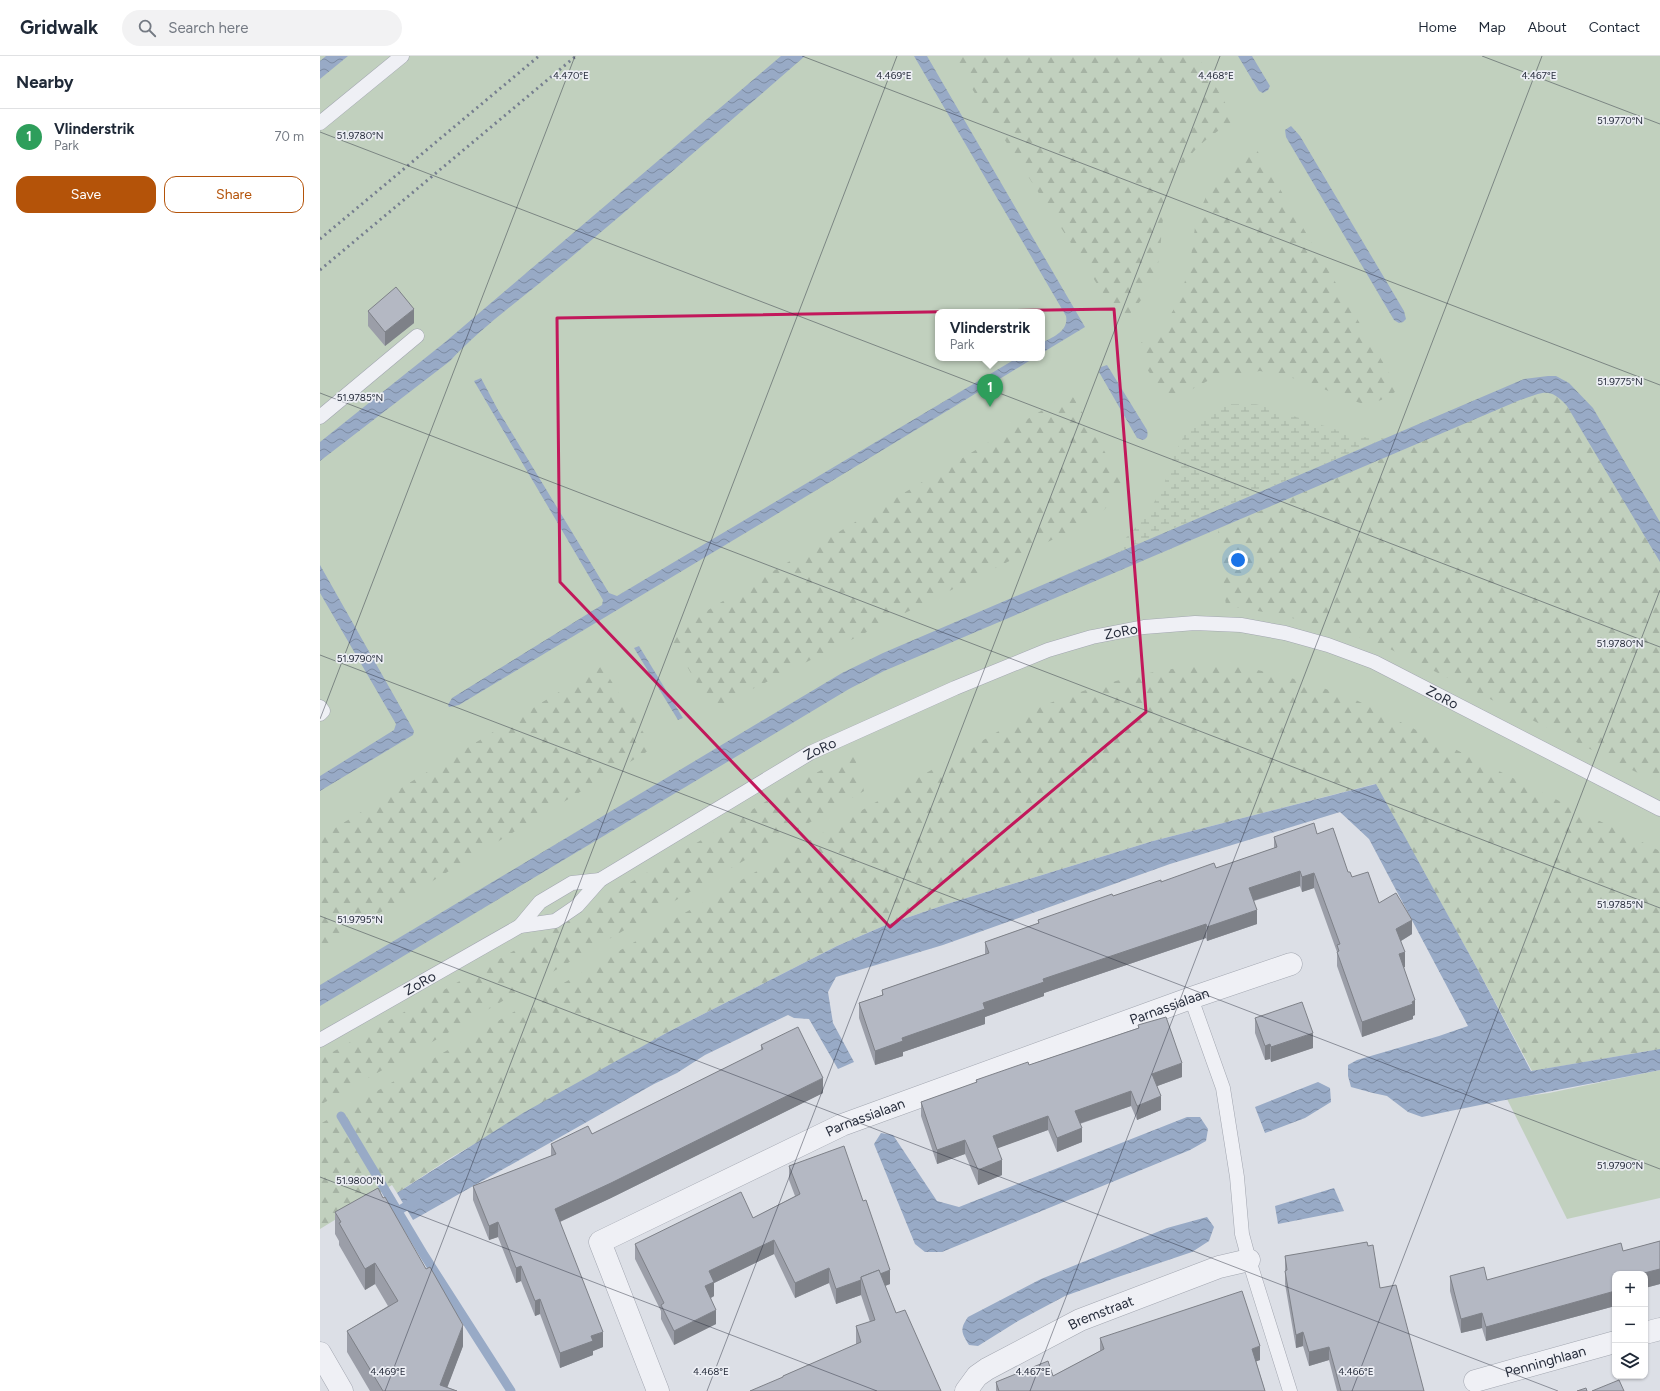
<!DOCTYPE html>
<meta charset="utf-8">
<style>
body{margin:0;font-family:Figtree,sans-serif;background:#f2f2f3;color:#1f2937}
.controls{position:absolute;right:12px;bottom:12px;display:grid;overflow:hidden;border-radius:8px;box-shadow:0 1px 3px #0004}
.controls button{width:36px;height:36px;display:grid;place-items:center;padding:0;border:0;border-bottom:1px solid #e0e1e3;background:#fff;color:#1f2937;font:20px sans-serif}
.you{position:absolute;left:918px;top:504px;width:14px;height:14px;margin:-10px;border:3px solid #fff;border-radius:50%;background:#1a73e8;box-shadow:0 0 0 6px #1a73e833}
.badge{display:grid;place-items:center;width:26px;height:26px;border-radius:50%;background:#b45309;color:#fff;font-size:13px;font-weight:700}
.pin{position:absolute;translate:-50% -33px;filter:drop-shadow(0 1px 2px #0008)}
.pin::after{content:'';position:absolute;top:21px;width:14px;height:12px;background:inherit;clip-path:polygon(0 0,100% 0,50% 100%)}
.popup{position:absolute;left:615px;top:253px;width:110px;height:52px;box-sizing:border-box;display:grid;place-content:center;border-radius:8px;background:#fff;filter:drop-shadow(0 1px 3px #0005);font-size:13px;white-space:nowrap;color:#747a83}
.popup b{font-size:15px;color:#1f2937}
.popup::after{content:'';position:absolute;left:50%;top:100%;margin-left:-8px;border:8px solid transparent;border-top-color:#fff}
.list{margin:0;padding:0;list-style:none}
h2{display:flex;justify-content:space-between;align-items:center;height:52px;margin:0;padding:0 16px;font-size:17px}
h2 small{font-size:13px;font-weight:400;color:#747a83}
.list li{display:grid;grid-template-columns:26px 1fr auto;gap:12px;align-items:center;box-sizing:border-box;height:56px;padding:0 16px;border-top:1px solid #e0e1e3}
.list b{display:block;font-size:15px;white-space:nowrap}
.list p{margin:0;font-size:13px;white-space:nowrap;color:#747a83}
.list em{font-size:13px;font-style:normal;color:#747a83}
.actions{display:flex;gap:8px;padding:12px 16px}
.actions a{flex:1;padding:9px 0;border:1px solid #b45309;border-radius:12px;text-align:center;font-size:14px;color:#b45309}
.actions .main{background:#b45309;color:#fff}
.icon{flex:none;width:22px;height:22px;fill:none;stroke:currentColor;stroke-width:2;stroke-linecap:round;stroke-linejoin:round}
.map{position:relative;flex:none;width:1340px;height:1335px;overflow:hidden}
header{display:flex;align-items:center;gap:24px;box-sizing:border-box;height:56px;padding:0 20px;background:#fff;border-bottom:1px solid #e0e1e3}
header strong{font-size:19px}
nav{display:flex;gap:22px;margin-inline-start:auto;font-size:14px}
.search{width:280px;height:36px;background:#f2f2f3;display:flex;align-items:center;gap:10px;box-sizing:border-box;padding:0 14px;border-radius:22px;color:#747a83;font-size:15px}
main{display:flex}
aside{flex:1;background:#fff}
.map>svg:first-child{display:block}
.green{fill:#c1d0be;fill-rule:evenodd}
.forest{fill:url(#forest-firs)}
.wetland{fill:url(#wetland-marsh)}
.water{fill:url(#water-waves)}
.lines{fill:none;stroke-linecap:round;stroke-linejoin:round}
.stream{stroke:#98aac6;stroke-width:9}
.lane-casing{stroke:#a2a6b0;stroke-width:15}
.street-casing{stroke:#a2a6b0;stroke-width:23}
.lane{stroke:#eff0f5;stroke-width:14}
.street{stroke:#eff0f5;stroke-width:22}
.rail{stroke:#767e8f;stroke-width:3;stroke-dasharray:2 4;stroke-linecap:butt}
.wall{fill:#9b9ea8}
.shaded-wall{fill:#7e8188}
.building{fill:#b4b8c3;stroke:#7e8188}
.marked{fill:none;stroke:#c2185b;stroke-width:3;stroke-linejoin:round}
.ticks{fill:none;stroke:#272d3c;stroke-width:1;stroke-opacity:0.45}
.labels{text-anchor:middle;stroke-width:3.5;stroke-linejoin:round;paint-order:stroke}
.street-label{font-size:14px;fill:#272d3c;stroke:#eceef4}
.ticks-label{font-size:10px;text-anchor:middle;fill:#272d3c;stroke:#eceef4;stroke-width:3.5;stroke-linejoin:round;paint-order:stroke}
</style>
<header>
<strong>Gridwalk</strong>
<div class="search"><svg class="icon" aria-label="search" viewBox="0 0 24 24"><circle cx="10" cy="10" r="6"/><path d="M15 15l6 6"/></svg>Search here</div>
<nav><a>Home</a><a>Map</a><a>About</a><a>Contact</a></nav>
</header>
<main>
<aside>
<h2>Nearby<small></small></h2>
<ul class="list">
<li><span class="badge" style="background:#2e9e5b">1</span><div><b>Vlinderstrik</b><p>Park</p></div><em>70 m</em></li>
</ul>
<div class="actions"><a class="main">Save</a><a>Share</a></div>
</aside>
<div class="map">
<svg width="1340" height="1335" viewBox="0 0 1340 1335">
<defs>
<pattern id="forest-firs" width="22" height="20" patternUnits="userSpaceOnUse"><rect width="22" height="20" fill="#c1d0be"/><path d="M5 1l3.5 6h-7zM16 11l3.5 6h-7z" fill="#a6b3a4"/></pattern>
<pattern id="wetland-marsh" width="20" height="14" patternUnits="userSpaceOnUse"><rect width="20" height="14" fill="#c1d0be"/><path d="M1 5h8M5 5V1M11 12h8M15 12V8" fill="none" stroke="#a6b3a4"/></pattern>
<pattern id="water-waves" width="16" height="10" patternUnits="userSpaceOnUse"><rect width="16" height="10" fill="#98aac6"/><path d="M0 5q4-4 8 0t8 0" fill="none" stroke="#7c8ba2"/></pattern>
</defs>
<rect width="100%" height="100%" fill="#dcdfe6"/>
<g class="green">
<path d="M0 0H1340V1003L1073 701 510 852 0 1145ZM618 256H722V302H618Z"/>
<path d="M1340 1014V1142L1247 1163 1187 1043 1229 1037Z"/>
</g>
<g class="forest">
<path d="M631 0H878L915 64C883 83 860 103 848 139 840 163 843 188 837 212 831 233 818 250 803 265L795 256Z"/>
<path d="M935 91 1077 330 1075 336 1061 344 1047 349 1024 342 986 325 940 315 893 322 850 345 824 309 817 290 844 269 859 245 870 208 876 164 888 136 909 111Z"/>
<path d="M1227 336C1237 338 1241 343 1247 350L1340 506V728L1062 589C1010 571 960 557 906 550L898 473 1200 344Z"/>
<path d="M751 337 805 431 783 455 756 472 392 653 348 578Z"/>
<path d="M893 609C943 611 989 626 1036 644L1340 795V993L1212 1015 1158 914 1055 728 833 785 627 848 566 869 517 890 348 976 132 1101 77 1137 72 1129 0 1173V1068L722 650C779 628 831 612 893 609Z"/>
<path d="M282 610 333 692 0 893V781Z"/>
<path d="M534 697 544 735 100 993 0 1049V1003L231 874 475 728Z"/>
</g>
<path class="wetland" d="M911 348H936L1039 381 1065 382 789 500 816 471 832 450 843 431 855 397 865 378 898 353Z"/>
<g class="water">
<path d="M6 0H28L0 23V5Z"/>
<path d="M461 0H485C407 68 329 136 249 203 209 237 166 267 130 305L0 405V386L124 287Z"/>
<path d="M594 0H607L765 271 722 297V287C733 281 749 275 746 260Z"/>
<path d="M918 0H932L950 30 948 34 943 37 939 35Z"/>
<path d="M971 70 980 80 1084 255 1086 263 1083 266 1079 267 1074 264 966 81 965 74Z"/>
<path d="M697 302H714L520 420 139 649 129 651 128 649 132 642 282 549 283 544 154 325 161 322 178 354 289 537 297 540Z"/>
<path d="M787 309 827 374C828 379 828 382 823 384L817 382 779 316 781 311Z"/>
<path d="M1228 320H1236L1249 327 1273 352 1340 466V506L1247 350C1229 330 1223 337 1200 344L564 615 529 633 0 950V929L522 617 563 597 1204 323Z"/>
<path d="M0 509 94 675 93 679 88 682 0 735V720L74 674 76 668 0 537Z"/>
<path d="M319 590 363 662 358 664 314 592Z"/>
<path d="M1056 728 1158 914 1211 1015 1340 993V1014C1261 1030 1181 1044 1102 1061L1088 1056 1067 1040 1053 1037 1031 1031 1028 1020V1009L1037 1004 1119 980 1148 970 1049 783 1020 756 850 808 623 889 516 921 508 936 513 967 534 1006 518 1013 489 963 474 962 468 959 385 999 357 1017 334 1028 93 1164 77 1137 203 1057 348 976 517 890 566 869 627 848 833 785Z"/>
<path d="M998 1026 1010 1032 1011 1046 985 1062 945 1077 935 1051Z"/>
<path d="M867 1061H880L888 1073 886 1085 870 1094 622 1196H605L595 1188 554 1088 561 1077 573 1079 617 1145 639 1151Z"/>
<path d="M1014 1132 1024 1155 958 1168 955 1150Z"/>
<path d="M887 1161 894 1171 889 1185 872 1196 798 1221 745 1240 698 1265 658 1290 649 1289C642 1277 639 1274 648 1261L721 1223 847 1172Z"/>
</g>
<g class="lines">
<g class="stream">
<path d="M21 1060 104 1199 191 1335"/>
<path d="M78 1155 96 1144"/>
</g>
<g class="lane-casing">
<g id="lane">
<path d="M0 67 82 0"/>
<path d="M0 361 97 280"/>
<path d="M0 651 3 655 0 658"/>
<path d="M200 870 220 846 252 827 280 824"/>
<path d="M871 942 903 1032 917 1121 922 1178 929 1204 970 1335"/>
<path id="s1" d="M0 984 200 870 235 865 257 850 280 824 490 697 635 632 728 594 772 581 824 571 875 567 921 569 965 577 1008 589 1054 606 1340 753"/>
</g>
</g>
<g class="street-casing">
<g id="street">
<path d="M1325 1277 1340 1273"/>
<path d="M0 1297 22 1335"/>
<path id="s2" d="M1155 1325 1295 1286"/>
<path id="s3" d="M338 1335 280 1186 522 1069 871 942 971 908"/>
<path id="s4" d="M646 1335 657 1320 667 1313 760 1264 899 1211 929 1204"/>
</g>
</g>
<use href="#lane" class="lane"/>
<use href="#street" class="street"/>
<g class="rail">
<path d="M0 183 219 0"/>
<path d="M0 214 256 0"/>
</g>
</g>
<g class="wall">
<path d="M48 255 94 267 65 290 48 270Z"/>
<path d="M997 778 1032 821 1059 847 1092 878 1081 885 1085 911H1084L1095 959 1093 960V963L1042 981 1017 910V896L994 832 982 836 980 830 934 845 937 868 887 885 886 882 724 937V940L665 961V968L583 996V1000L555 1009 539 962V947L562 939V934L665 898V886L718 867V864L793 840 841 826 896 812 954 792V781Z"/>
<path d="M935 962 993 992 951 1006 950 1003 945 1004 935 977Z"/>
<path d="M818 969 862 1021 837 1030 841 1054 817 1064 811 1050 760 1068 762 1086 737 1096 728 1074 677 1092 682 1119 658 1129 645 1098 617 1108 601 1060V1046L656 1027V1024L709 1009 818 972Z"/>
<path d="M441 989 503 1037 291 1142 240 1166 283 1291 273 1295V1299L240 1312 220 1258 215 1260 201 1225 196 1227 178 1181 169 1184 153 1144V1130L231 1100V1088L272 1078 441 994Z"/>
<path d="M469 1110 570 1228 565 1230 576 1257 621 1335 463 1321V1320L536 1289V1270L550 1266 541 1239 516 1248 509 1227 475 1242 454 1198 394 1227V1240L391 1242 396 1268 354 1289 341 1263V1255L315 1203V1188L433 1162 475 1140 469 1124Z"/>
<path d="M15 1156 143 1290 127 1331 137 1335H50L27 1296V1275L68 1250 55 1228 45 1234 19 1189V1185L15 1178Z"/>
<path d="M1340 1185V1228L1325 1232V1218H1295V1250L1166 1285 1162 1272 1141 1277 1130 1235V1220L1167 1224 1303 1195Z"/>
<path d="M1048 1190 1060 1232 1104 1335H1017L1009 1304 989 1310 983 1290 976 1292 965 1228V1200Z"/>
<path d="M780 1282 940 1304 936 1305 945 1335H676V1326L733 1320 780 1295Z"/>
</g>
<g class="shaded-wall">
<path d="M94 253V267L65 290V276Z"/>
<path d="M980 815V830L929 846V832Z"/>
<path d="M994 817V832L982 836V821Z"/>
<path d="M937 854V868L887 885V871Z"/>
<path d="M1092 864V878L1076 888V873Z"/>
<path d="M886 868V882L724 937V940L665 961V968L583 996V1000L555 1009V995L582 982 663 947 723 923Z"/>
<path d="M1085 896V911L1079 913V898Z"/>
<path d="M1095 944V959L1093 960V963L1042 981V966Z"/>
<path d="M993 977V992L951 1006V991Z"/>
<path d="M950 988V1003L945 1004V990Z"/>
<path d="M862 1007V1021L832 1032V1018Z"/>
<path d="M503 1022V1037L291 1142 235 1168V1153Z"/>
<path d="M811 1035V1050L755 1069V1055Z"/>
<path d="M841 1040V1054L817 1064V1050Z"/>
<path d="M728 1060V1074L673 1094V1080Z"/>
<path d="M762 1072V1086L737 1096V1082Z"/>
<path d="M645 1084V1098L617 1108V1094Z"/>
<path d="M682 1104V1119L658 1129V1114Z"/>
<path d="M178 1166V1181L169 1184V1170Z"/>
<path d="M454 1184V1198L394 1227V1240L385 1245V1230L389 1215Z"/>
<path d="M55 1207V1228L45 1234V1213Z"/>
<path d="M201 1210V1225L196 1227V1212Z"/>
<path d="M509 1212V1227L475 1242V1227Z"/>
<path d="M1340 1213V1228L1325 1232V1218H1320Z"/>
<path d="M570 1214V1228L546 1237 542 1224Z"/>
<path d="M541 1224V1239L516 1248V1233Z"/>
<path d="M1295 1235V1250L1166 1285V1271Z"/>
<path d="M220 1243V1258L215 1260V1245Z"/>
<path d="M396 1254V1268L354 1289V1275Z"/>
<path d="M1162 1257V1272L1141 1277V1263Z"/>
<path d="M143 1269V1290L126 1335 120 1329Z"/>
<path d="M283 1276V1291L273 1295V1299L240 1312V1297L271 1280Z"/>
<path d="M983 1276V1290L976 1292V1279Z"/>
<path d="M940 1290V1304L932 1307V1293Z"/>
<path d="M1009 1291V1304L989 1310V1296Z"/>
</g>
<g class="building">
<path d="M76 231 94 253 65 276 48 255Z"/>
<path d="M994 767 997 778 1013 772 1028 816H1030L1032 821 1048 816 1059 847 1076 837 1092 864 1076 873 1085 896 1079 898 1095 944 1092 946 1093 948 1042 966 1017 896 1019 895 1017 889 1020 888 994 817 982 821 980 815 929 832 937 854 887 871 886 868 723 923 724 926 663 947 665 953 582 982 583 985 555 995 539 947 563 939 562 934 669 897 665 886 719 867 718 864 792 838 793 840 841 824V826L894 807 896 812 957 791 954 781Z"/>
<path d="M982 946 993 977 951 991 950 988 945 990 935 962Z"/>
<path d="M846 961 862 1007 832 1018 841 1040 817 1050 811 1035 755 1055 762 1072 737 1082 728 1060 673 1080 682 1104 658 1114 645 1084 617 1094 601 1046 657 1026 656 1024 708 1006 709 1009 819 972 818 969Z"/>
<path d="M478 971 503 1022 291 1127 235 1153 283 1276 271 1280 273 1285 240 1297 220 1243 215 1245 201 1210 196 1212 178 1166 169 1170 153 1130 236 1098 231 1088 268 1070 272 1078 443 993 441 989Z"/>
<path d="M524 1090 543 1145 546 1144 570 1214 560 1218 559 1214 541 1221V1224L516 1233 509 1212 475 1227 454 1184 389 1215 394 1226 385 1230 396 1254 354 1275 341 1249 344 1247 315 1188 421 1136 433 1162 480 1138 469 1110Z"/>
<path d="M58 1132 63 1142 65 1141 106 1213 110 1211 143 1269 120 1329 137 1335H63L27 1275 78 1245 55 1207 45 1213 19 1167 21 1166 15 1156Z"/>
<path d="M1340 1185V1213L1320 1218H1295V1235L1166 1271 1162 1257 1141 1263 1130 1220 1164 1211 1167 1224 1301 1187 1303 1195Z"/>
<path d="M1047 1186 1048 1190 1053 1189 1060 1232 1076 1229 1104 1335H1021L1009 1291 989 1296 983 1276 976 1279 965 1215 967 1214 965 1200Z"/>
<path d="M559 1214 576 1257 585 1254 621 1335H430L463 1321V1320L541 1286 536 1270 555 1264 541 1221Z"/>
<path d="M922 1235 940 1290 932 1293 945 1335H679L676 1326 728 1305 733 1320 784 1293 780 1282Z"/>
<path d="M1299 1324 1304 1335H1272Z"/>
<path d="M1266 1332 1267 1335H1257Z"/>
</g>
<path class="marked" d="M794 253 826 656 570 871 240 526 237 262Z"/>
<path class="ticks" d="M482 0 1340 329M1162 0 1340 68M0 76 1340 591M0 337 1340 852M0 599 1340 1113M0 663 255 0M0 860 1238 1335M0 1121 557 1335M65 1335 577 0M387 1335 900 0M710 1335 1222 0M1032 1335 1340 534"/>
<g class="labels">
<g class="street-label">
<text dy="5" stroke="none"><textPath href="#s1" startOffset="907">ZoRo</textPath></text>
<text dy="5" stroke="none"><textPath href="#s1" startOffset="1243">ZoRo</textPath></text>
<text dy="5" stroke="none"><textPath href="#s1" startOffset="583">ZoRo</textPath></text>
<text dy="5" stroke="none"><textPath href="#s1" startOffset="115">ZoRo</textPath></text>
<text dy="5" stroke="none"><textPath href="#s3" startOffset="777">Parnassialaan</textPath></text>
<text dy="5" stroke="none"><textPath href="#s3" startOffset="453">Parnassialaan</textPath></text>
<text dy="5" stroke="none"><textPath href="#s4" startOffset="158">Bremstraat</textPath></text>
<text dy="5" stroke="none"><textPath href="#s2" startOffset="73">Penninghlaan</textPath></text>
</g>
</g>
<g class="ticks-label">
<text x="251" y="23">4.470°E</text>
<text x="1219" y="23">4.467°E</text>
<text x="574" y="23">4.469°E</text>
<text x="896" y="23">4.468°E</text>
<text x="1300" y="68">51.9770°N</text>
<text x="40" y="83">51.9780°N</text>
<text x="1300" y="329">51.9775°N</text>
<text x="40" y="345">51.9785°N</text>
<text x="1300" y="591">51.9780°N</text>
<text x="40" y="606">51.9790°N</text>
<text x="1300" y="852">51.9785°N</text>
<text x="40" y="867">51.9795°N</text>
<text x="1300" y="1113">51.9790°N</text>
<text x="40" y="1128">51.9800°N</text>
<text x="68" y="1319">4.469°E</text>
<text x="391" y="1319">4.468°E</text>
<text x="713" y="1319">4.467°E</text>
<text x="1036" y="1319">4.466°E</text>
</g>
</svg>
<div class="controls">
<button>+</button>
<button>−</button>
<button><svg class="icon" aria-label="layers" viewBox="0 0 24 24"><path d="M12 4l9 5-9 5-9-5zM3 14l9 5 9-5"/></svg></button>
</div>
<div class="you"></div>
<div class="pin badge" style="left:670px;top:351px;background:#2e9e5b">1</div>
<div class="popup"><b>Vlinderstrik</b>Park</div>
</div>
</main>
